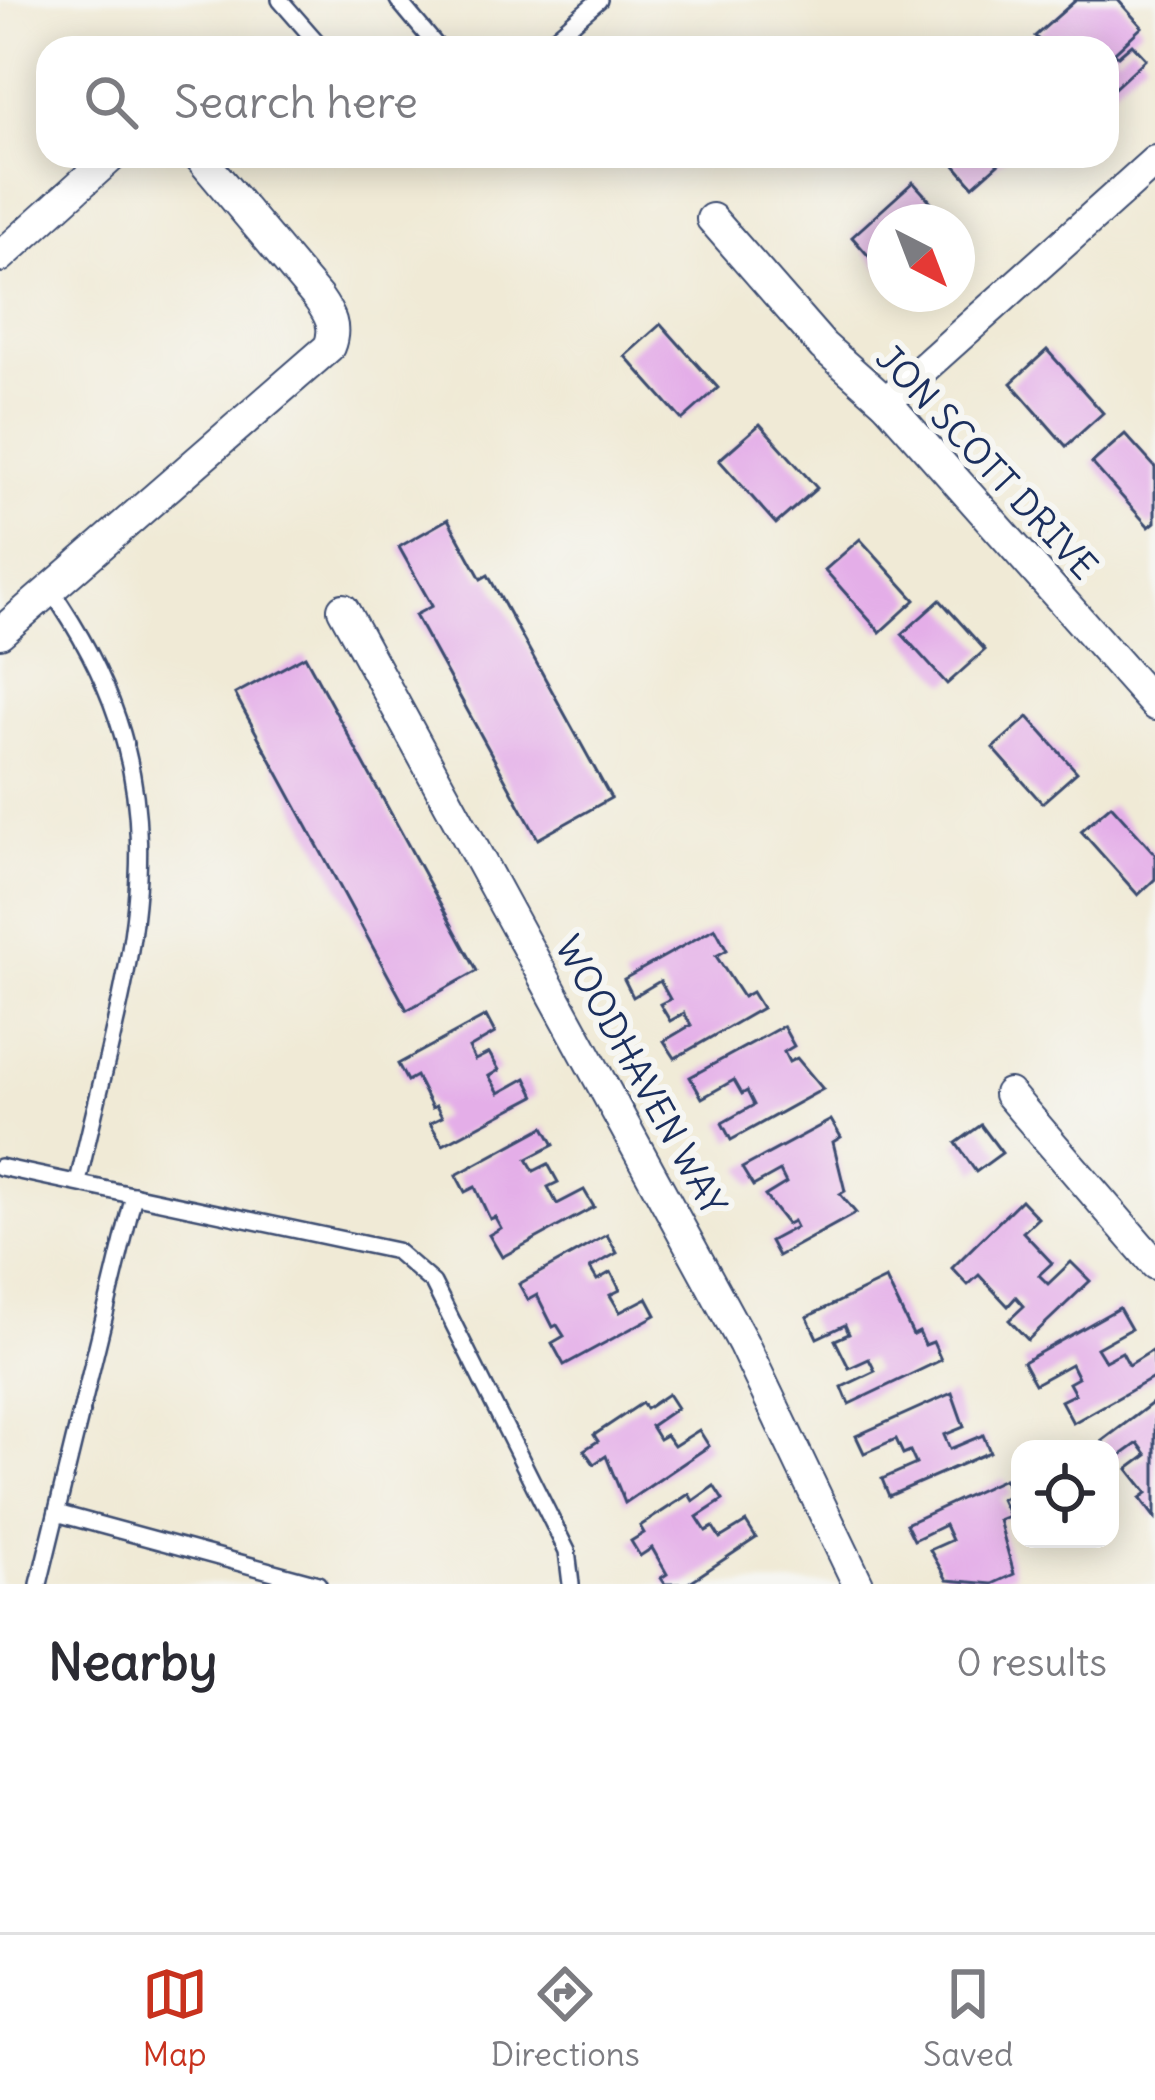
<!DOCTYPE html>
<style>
body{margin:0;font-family:Delius,sans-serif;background:#f2f2f3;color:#2b2b33}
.controls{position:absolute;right:36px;bottom:36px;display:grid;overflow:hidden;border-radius:24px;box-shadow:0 6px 30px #0003}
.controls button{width:108px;height:108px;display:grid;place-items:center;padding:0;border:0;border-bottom:3px solid #e1e1e2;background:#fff;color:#2b2b33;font:60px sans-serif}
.compass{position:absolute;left:867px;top:204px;width:108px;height:108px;border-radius:50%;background:#fff;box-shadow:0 6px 30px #0003;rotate:138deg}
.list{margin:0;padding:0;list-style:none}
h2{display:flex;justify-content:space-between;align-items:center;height:156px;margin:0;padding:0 48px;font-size:51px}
h2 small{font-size:39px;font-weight:400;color:#7c7c81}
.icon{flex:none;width:66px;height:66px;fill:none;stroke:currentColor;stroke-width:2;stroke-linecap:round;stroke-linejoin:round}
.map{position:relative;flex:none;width:1155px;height:1584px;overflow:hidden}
.search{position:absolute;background:#fff;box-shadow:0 6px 30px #0003;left:36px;right:36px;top:36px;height:132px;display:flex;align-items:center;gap:30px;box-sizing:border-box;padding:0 42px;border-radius:36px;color:#7c7c81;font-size:45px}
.sheet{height:348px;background:#fff}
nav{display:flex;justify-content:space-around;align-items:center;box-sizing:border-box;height:168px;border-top:3px solid #e1e1e2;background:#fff;font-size:33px;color:#7c7c81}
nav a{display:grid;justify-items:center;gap:6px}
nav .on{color:#c8321e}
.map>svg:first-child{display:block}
.building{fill:#e4aee8}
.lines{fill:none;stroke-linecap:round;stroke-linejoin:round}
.lane-casing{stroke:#3b4b70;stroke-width:20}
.street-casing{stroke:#3b4b70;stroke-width:34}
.lane{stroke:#fff;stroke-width:15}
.street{stroke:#fff;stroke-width:30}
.labels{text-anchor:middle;stroke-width:12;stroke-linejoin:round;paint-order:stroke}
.street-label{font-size:36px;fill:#1b2f5e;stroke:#f6f6f2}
</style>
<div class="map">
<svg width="1155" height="1584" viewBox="0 0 1155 1584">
<rect width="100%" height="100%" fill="#f6f6f2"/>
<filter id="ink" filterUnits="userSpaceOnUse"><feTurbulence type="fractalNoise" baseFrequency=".00833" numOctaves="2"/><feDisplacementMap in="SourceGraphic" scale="24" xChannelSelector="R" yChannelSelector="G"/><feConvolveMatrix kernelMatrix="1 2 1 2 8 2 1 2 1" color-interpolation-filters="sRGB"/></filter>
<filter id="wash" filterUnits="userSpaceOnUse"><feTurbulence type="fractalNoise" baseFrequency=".004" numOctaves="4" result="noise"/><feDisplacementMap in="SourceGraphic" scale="48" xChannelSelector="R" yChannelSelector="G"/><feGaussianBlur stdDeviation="2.7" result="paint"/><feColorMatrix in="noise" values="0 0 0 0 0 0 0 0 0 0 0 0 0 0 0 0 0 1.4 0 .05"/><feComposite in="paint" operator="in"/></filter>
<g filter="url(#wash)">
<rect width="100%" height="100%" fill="#f0ead6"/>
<g id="blocks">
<g class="building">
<path d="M1076 0H1118L1142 27 1114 53 1118 56 1132 44 1146 59 1110 92 1107 48H1046L1035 36Z"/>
<path d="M947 156H1007L973 186Z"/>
<path d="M913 182 942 214 933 222H885V265L880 269 852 237Z"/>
<path d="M661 324 718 388 682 420 625 356Z"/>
<path d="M1047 350 1103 413 1066 446 1011 383Z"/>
<path d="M760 424 817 488 776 524 719 460Z"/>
<path d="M1125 434 1155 467V522L1149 527 1092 463Z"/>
<path d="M448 519 481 579 488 575 611 798 538 839 415 615 432 606 399 547Z"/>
<path d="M860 539 915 600 880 632 825 570Z"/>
<path d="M940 600 985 650 947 684 902 634Z"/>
<path d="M305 656 477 971 407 1010 235 694Z"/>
<path d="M1028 717 1077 772 1042 803 993 748Z"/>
<path d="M1111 805 1155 854V879L1138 895 1081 831Z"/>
<path d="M715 928 727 950 716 956 743 997 752 992 762 1008 675 1058 664 1041 691 1025 684 1013 670 1021 660 1004 670 999 660 981 633 997 624 979Z"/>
<path d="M486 1016 495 1033 469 1048 475 1060 489 1053 499 1070 489 1076 499 1093 526 1078 535 1096 443 1145 430 1123 442 1117 436 1106 432 1108 416 1076 407 1081 398 1064Z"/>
<path d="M783 1026 794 1046 784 1052 789 1062 797 1058 823 1089 731 1140 722 1123 754 1105 747 1091 742 1094 734 1080 702 1098 690 1077Z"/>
<path d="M831 1120 841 1137 833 1142 845 1191 840 1194 856 1213 778 1256 770 1241 796 1227 793 1221 787 1224 765 1196 786 1183 780 1171 753 1186 742 1168Z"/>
<path d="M981 1125 1002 1153 976 1172 956 1143Z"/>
<path d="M544 1127 554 1145 527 1159 534 1171 548 1164 558 1182 548 1187 557 1204 584 1190 594 1207 502 1257 489 1235 501 1228 495 1217 490 1219 475 1187 465 1192 456 1175Z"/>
<path d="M1021 1200 1038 1218 1023 1232 1052 1263 1039 1275 1048 1284 1071 1262 1090 1281 1028 1340 1009 1320 1024 1306 1016 1297 1008 1306 979 1275 968 1285 952 1268Z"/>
<path d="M607 1235 617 1253 590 1268 597 1280 611 1272 620 1290 610 1295 620 1312 647 1298 656 1315 564 1365 552 1343 564 1336 557 1325 553 1327 537 1295 528 1300 519 1284Z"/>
<path d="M886 1279 913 1335 919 1332 925 1345 933 1342 941 1360 849 1404 842 1387 875 1371 869 1359 849 1368 835 1340 849 1334 845 1325 817 1338 807 1317Z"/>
<path d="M1119 1308 1131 1329 1097 1348 1105 1361 1122 1352 1129 1365 1153 1350 1155 1377 1073 1423 1061 1401 1075 1394 1069 1383 1078 1378 1071 1364 1035 1384 1023 1362Z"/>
<path d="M952 1393 964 1427 944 1435 950 1449 983 1435 990 1452 889 1496 882 1479 916 1464 910 1451 903 1454 896 1439 864 1453 856 1436Z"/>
<path d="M668 1394 677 1408 651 1426 659 1439 666 1435 674 1446 699 1430 709 1446 625 1503 606 1456 594 1464 584 1450 598 1441 594 1435 642 1403 646 1409Z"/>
<path d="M1155 1401V1518L1140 1498 1147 1493 1128 1469 1147 1455 1138 1443 1116 1459 1102 1441Z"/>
<path d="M1004 1479 1011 1495 1001 1499 1009 1516 999 1520 1014 1574 992 1584 947 1580 930 1550 952 1540 945 1525 914 1540 906 1524Z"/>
<path d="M714 1486 723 1500 697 1517 706 1531 713 1527 720 1538 746 1522 756 1538 687 1584H665L661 1578 667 1574 652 1548 640 1556 631 1541 644 1533 640 1526 689 1494 693 1501Z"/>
</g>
</g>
</g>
<g filter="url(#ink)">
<use href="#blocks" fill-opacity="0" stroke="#3b4b70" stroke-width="3"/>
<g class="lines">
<g class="lane-casing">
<g id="lane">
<path d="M280 0 322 48"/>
<path d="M398 0 438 48"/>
<path d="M543 48 599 0"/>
<path d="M50 589C197 798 128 957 78 1182"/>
<path d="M0 1167 396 1251 433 1283 567 1551 571 1584"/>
<path d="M60 1514 318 1584"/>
<path d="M39 1584 134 1195"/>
</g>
</g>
<g class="street-casing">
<g id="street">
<path d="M712 219 823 346 886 402 1155 705"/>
<path d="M0 257 112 156"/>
<path d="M886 402 1155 161"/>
<path d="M343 609 743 1343 858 1584"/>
<path d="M0 633 329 347C337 327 330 315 318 298L199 156"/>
<path d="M1009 1094 1155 1264"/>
</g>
</g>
<use href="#lane" class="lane"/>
<use href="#street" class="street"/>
</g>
</g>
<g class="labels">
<g class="street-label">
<text transform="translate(987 462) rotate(47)" y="13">JON SCOTT DRIVE</text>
<text transform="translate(641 1075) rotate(61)" y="13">WOODHAVEN WAY</text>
</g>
</g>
</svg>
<div class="controls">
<button><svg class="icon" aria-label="locate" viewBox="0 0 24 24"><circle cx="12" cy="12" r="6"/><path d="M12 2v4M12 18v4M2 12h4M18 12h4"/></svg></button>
</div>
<svg class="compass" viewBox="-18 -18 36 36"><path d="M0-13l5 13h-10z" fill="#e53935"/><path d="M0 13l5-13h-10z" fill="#7c7c81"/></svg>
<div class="search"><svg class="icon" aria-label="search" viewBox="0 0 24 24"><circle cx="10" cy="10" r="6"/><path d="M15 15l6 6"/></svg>Search here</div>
</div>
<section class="sheet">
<h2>Nearby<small>0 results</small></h2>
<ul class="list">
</ul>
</section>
<nav>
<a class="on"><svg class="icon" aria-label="map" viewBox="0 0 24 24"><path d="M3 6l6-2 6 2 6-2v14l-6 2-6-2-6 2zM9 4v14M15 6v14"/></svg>Map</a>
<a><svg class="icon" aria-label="directions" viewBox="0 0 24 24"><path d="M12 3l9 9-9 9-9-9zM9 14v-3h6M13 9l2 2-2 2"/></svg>Directions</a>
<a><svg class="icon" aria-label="saved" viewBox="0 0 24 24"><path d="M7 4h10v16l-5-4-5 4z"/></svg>Saved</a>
</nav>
